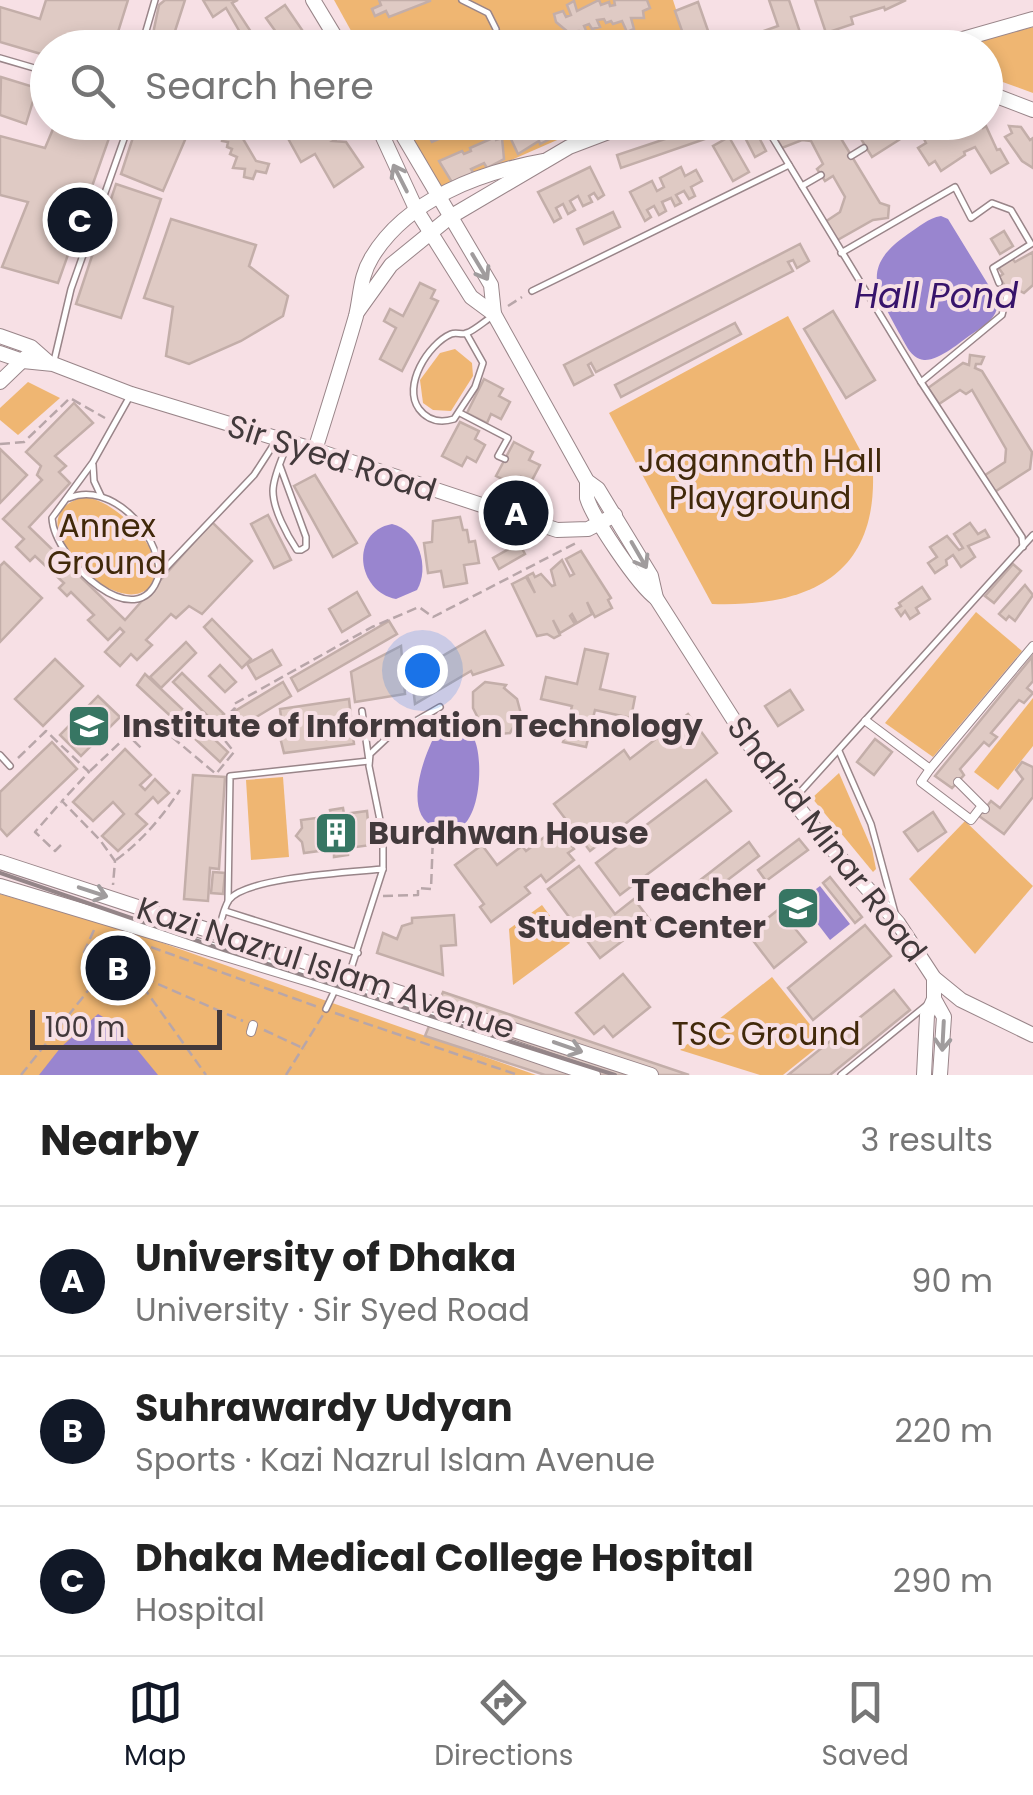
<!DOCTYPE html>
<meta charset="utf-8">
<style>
body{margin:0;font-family:Poppins,sans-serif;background:#f2f2f2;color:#222}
.scale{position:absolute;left:30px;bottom:25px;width:192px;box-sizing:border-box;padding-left:10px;border:5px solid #42393b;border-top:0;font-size:28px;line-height:35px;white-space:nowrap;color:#42393b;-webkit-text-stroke:8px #f7e0e5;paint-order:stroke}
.you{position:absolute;left:422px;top:670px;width:35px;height:35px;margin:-25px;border:8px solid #fff;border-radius:50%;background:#1a73e8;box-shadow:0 0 0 15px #1a73e833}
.badge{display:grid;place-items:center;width:65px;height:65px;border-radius:50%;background:#111827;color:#fff;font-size:32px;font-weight:700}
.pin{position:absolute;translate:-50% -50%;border:5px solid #fff;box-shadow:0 2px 10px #0006}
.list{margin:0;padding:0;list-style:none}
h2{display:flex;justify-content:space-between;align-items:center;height:130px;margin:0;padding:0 40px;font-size:42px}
h2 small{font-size:32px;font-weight:400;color:#767676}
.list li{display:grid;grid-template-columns:65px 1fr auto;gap:30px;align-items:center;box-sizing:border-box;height:150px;padding:0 40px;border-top:2px solid #e0e0e0}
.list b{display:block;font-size:38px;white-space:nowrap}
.list p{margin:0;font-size:32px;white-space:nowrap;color:#767676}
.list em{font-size:32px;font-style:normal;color:#767676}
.icon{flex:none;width:55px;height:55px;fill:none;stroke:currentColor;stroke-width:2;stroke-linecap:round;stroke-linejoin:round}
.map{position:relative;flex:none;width:1033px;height:1075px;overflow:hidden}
.search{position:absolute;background:#fff;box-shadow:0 5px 15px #0003;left:30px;right:30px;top:30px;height:110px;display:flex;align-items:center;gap:25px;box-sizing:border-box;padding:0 35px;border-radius:55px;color:#767676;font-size:38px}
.sheet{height:580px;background:#fff}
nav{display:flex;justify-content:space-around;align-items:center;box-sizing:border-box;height:140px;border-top:2px solid #e0e0e0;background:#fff;font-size:28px;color:#767676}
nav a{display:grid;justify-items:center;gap:5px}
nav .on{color:#111827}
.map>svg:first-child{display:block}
.green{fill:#efb672}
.water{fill:#9985cf}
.building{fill:#dfcac4;stroke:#c3aea9;stroke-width:2.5}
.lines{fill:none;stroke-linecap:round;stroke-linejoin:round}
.service-casing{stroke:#998589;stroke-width:8}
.pedestrian-casing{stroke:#998589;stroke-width:10}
.secondary-casing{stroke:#998589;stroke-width:16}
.path{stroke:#b8a6a9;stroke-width:2.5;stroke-dasharray:10 5;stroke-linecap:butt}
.service{stroke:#fff;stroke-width:5}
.pedestrian{stroke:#fff;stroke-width:8}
.secondary{stroke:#fff;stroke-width:14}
.rail{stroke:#948588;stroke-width:4}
.oneway{stroke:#a09c9d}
.labels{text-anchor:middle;stroke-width:8;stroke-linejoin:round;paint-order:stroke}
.street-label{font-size:32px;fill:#42393b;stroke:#f7e0e5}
.park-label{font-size:32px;fill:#41290a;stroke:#f7e0e5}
.poi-label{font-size:32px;font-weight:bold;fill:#42393b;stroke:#f7e0e5;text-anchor:start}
.water-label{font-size:35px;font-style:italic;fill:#37136b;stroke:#f7e0e5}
</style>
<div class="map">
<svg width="1033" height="1075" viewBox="0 0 1033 1075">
<rect width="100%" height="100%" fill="#f7e0e5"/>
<g class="green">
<path d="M334 0H673L688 47H360Z"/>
<path d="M1033 27V93L986 76V48L958 47Z"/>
<path d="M400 123H596L438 192Z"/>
<path d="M788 316 873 474C876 579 804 607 712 604L609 413Z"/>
<path d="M455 349 472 363 473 376 451 411 433 410 423 403 420 380 440 353Z"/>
<path d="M28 382 60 398 18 435 0 420V408Z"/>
<path d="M85 497C123 501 188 576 140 593 100 607 13 513 85 497Z"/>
<path d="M976 612 1022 651 933 757 885 723Z"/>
<path d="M1033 698V746L998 790 974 772Z"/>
<path d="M839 773 872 849 876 869 873 872 812 798Z"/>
<path d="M283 777 289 857 251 860 246 780Z"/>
<path d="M965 821 1033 886 975 954 909 879Z"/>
<path d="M0 894 140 935 536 1075H0Z"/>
<path d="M542 905 570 943 513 985 509 929Z"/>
<path d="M772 977 824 1042 783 1075H760L680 1050Z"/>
</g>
<g class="water">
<path d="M941 216 948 219 997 299C1000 317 985 325 972 334 960 342 939 361 924 360 910 358 906 344 899 333 876 290 860 267 908 234 919 227 928 218 941 216Z"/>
<path d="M392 524C419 530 430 568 417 590L396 599C357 592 349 532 392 524Z"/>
<path d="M459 724C466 729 472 732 475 741 483 761 481 818 458 829 452 832 442 830 435 827 400 814 426 749 439 728Z"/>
<path d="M820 886 850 924 830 940 800 901Z"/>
<path d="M98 1014 117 1025 158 1075H39L61 1047Z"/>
</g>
<g class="building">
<path d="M46 0H128L113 48H48V56L0 42V7L40 19Z"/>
<path d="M165 0H185L175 31 180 48H150L159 5Z"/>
<path d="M203 0H238L232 3 259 44 276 32 266 18 285 5 311 43 305 48H220L241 34 226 8 213 17Z"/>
<path d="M379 0H430V1L389 17 386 11 375 16 372 9 381 5Z"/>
<path d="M599 0 601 5 609 2 610 6 615 5 614 0H647L650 8 643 11 644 18H631L634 29 627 32 622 21 613 24 611 21 606 23 604 19 597 20 600 27 592 29 589 24 584 26 589 37 582 38 579 31 568 32 556 22 554 14 563 11 566 17 571 15 567 5 574 1 577 11Z"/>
<path d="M769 0H789L804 44 821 38 824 48H716L778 26Z"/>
<path d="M815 0H906L885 10 884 7 851 17 853 24 826 33Z"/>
<path d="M698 2 714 48H688L675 11Z"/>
<path d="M1 77 37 88 26 124 0 115Z"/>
<path d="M56 122 114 124 58 283 2 267 28 202 0 195V136L45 148Z"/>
<path d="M138 122H158L188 133 163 191 121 174Z"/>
<path d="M220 122H237L236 127 256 161 269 164 266 173 256 171 253 179 244 177 245 169 233 168 237 157 230 154 232 149 227 147 228 142 222 141 223 134 217 133Z"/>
<path d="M279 122H349L342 126 343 135 333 141 346 142 363 167 334 187 315 154 301 162Z"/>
<path d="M422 122H476V123L432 142Z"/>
<path d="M530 122H537L539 126 547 123 549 127 546 129 550 139 540 144 539 141 518 154 510 137 517 133 514 129Z"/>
<path d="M737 122H751L766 151 755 157Z"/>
<path d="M782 122H831L880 203 889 206 888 218 873 220 834 242 825 222 840 212 845 197 833 176 825 181 817 169 823 164 811 141 802 140 782 148 772 129Z"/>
<path d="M887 122 892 126 909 122 911 126 899 134 902 138 872 157 861 139Z"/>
<path d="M951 122H979L972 130 981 124 983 128 986 126 997 150 1000 149 1008 163 991 173 975 147 964 152 965 155 941 171 935 161 929 165 918 148 926 143 924 139 931 134 933 137 939 133 937 130 944 125 946 128Z"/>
<path d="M1009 126 1021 127 1030 140 1033 138V168L1022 161 1005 137 1012 133Z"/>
<path d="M701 127 705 139 621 168 617 155Z"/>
<path d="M495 137 496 140 502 138 504 159 487 168 484 163 471 169 474 174 453 184 439 161 462 151 464 154 471 151 470 148Z"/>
<path d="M729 137 749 172 733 181 713 146Z"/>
<path d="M590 167 604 195 598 199 594 193 589 196 592 202 583 206 578 196 570 201 575 210 568 214 563 204 556 208 561 218 554 222 538 192Z"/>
<path d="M681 167 685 176 696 170 702 181 691 187 695 196 689 199 684 191 676 195 681 203 675 206 671 198 662 202 666 211 659 215 654 206 647 210 651 217 645 221 630 192 652 181 657 191 664 187 660 178Z"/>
<path d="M116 184 161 199 121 318 76 304Z"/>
<path d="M613 212 620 227 584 244 577 229Z"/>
<path d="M171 219 256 245 249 266 288 296 283 316 241 341 189 364 166 356 173 307 144 298Z"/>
<path d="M1004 231 1013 246 1000 254 991 239Z"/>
<path d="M800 244 809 261 797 268 793 260 788 262 793 271 596 372 591 363 588 365 593 375 574 385 564 365Z"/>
<path d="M1033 252V285L1024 293 1016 289 1011 295 999 277 1003 274 998 267 1011 257 1015 262Z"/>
<path d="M420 283 435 290 431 298 438 301 402 371 380 359 396 328 384 321 390 309 403 316Z"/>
<path d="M833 311 875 380 846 398 804 329Z"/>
<path d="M735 323 741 334 621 397 615 385Z"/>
<path d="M970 355 984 357 981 364H976L975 368 982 371 1032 452 1030 469 993 493 982 477 1005 462 1006 449 972 390 966 394 960 390 939 404 928 388 963 363 969 365Z"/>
<path d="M484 379 503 389 499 396 510 402 501 419 491 414 487 423 467 413Z"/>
<path d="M74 403 93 423 55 456 66 466 59 472 70 483 29 527 125 620 212 522 252 561 202 614 189 606 176 618 171 614 146 640 152 645 137 660 131 654 120 666 105 652 124 632 120 628 108 640 88 620 94 615 71 592 67 596 59 588 64 583 35 556 30 561 16 547 24 539 3 519 42 480 37 475 41 466 26 452Z"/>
<path d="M460 422 479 431 475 439 485 445 476 462 467 457 462 466 442 456Z"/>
<path d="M514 442 533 452 529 460 540 465 531 482 521 477 516 486 496 476Z"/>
<path d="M0 449 27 475 0 503Z"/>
<path d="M315 475 357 543 333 557 294 486Z"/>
<path d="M268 515 291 560 274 568 251 524Z"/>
<path d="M460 517 463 530H467L469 542 475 541 479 563 464 565 467 583 444 587 441 571 428 573 424 543 432 542 433 521Z"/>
<path d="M970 523 978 534 985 530 989 537 968 546 975 557 961 567 953 555 946 560 947 565 935 573 928 563 937 557 930 547 947 536 959 550 963 548 954 534Z"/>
<path d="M519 543 525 554 499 569 493 558Z"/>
<path d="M581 551 611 598 608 600 612 608 595 617 587 602 592 614 577 623 572 614 570 616 575 624 560 633 553 620 560 635 554 638 547 634 537 636 512 584 526 577 535 593 527 576 533 573 535 577 541 574 552 586 555 585 551 570 562 560 570 576 574 574 566 559Z"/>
<path d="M4 562 42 598 0 642V566Z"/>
<path d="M1013 564 1021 571 994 603 985 596Z"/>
<path d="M1025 585 1033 595 1015 621 1009 616 1006 620 999 614Z"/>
<path d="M922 587 930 599 916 608 919 613 910 619 905 611 901 616 896 609 901 606 899 603Z"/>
<path d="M357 592 370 615 342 632 329 609Z"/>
<path d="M212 619 251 659 242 668 204 627Z"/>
<path d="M389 621 397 634 298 691 291 678Z"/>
<path d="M485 631 503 665 473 675 471 671 415 704 413 687 407 677Z"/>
<path d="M186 642 196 653 161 688 150 677Z"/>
<path d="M401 646 405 694 355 702 351 672Z"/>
<path d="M585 649 608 654 600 689 635 697 631 718 595 710 586 747 563 742 572 706 541 699 546 677 577 684Z"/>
<path d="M272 650 281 665 256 679 247 664Z"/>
<path d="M1032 657 1033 681 1027 688 1033 693 1024 703 1019 700 991 733 997 737 989 746 984 742 960 769 964 775 952 788 935 776Z"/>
<path d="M55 659 83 686 43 726 15 699Z"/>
<path d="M220 665 236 682 225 692 209 676Z"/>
<path d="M182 673 224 714 215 723 173 682Z"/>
<path d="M145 674 228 752 220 762 137 685Z"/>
<path d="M283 682 291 696 243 725 235 711Z"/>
<path d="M485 682 506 685 504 688 517 699 521 714 510 733 500 734 483 726 473 738 480 722 473 708V692Z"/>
<path d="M790 690 803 710 778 726 765 706Z"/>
<path d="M98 696 120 717 81 756 60 735Z"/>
<path d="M349 699 354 744 284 753 277 725H282L280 709Z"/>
<path d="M688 714 717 753 590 851 554 804 624 750 630 759Z"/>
<path d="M875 739 892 752 874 775 857 762Z"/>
<path d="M52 742 77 769 7 836 0 828V792Z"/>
<path d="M125 749 151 775 140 785 145 790 155 779 169 793 158 803 153 797 136 814 147 824 118 851 102 836 124 814 113 802 93 821 73 802Z"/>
<path d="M1022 762 1033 767V797L1004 834 979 816 991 801 1000 808 1023 779 1016 770Z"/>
<path d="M193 775 225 777 219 869 210 868 208 901 184 899Z"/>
<path d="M706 780 731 811 620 895 596 863Z"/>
<path d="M343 808 344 814 367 811 368 821 374 822 378 827 375 834 370 835 371 845 348 848V855L334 857V849L304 853 302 842 296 836 302 828 301 820 331 816 330 810Z"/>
<path d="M933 812 946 832 918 851 904 832Z"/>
<path d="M551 832 555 838 562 832 574 849 568 853 574 860 546 882 541 875 525 887 530 893 491 922 480 907 484 904 455 865 482 845 497 865 522 846 526 851Z"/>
<path d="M799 839 808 850 766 881 758 870Z"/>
<path d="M749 842 759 856 700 901 690 888Z"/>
<path d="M579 866 615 914 634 899 650 920 600 958 548 889Z"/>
<path d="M213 872 225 873 223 894 211 893Z"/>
<path d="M830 877 862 917 855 923 823 883Z"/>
<path d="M779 909 806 942 774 968 748 934Z"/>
<path d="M454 915 456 945 441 946 443 975 377 953 383 933 397 939 402 926 412 923V918Z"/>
<path d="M865 925 891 956 813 1020 788 988Z"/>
<path d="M623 974 650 1007 613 1037 604 1026 594 1034 576 1013Z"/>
<path d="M894 990 910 1010 830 1075H788Z"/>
<path d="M443 992 689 1075H545L425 1036Z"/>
</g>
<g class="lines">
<g class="service-casing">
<g id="service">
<path d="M462 0 488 13 496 29"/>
<path d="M141 48 155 0"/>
<path d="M0 58 48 72"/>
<path d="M763 122 921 382 1022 537 1023 547"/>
<path d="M851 156 864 148"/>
<path d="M802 186 821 175"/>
<path d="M841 253 955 187 971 218 992 203 1011 210 1031 244 993 268 999 283"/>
<path d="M532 291 789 165"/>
<path d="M466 333 483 363 475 387 454 419C441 423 428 421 419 409 402 386 428 344 451 334 456 332 462 335 467 333 475 330 486 320 494 315"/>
<path d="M54 361 71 289 130 122"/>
<path d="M921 382 1002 315 1007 295"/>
<path d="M130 396 93 462 52 518C54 560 139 640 159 575L254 475 276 441"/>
<path d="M460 413 508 438 498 456 505 459"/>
<path d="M93 465 94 481 101 496"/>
<path d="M280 466 306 537V547L301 550H297C287 535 273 509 273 491 273 476 283 458 287 444"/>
<path d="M69 498C110 481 158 531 159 572"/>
<path d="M839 751 871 824 895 913"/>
<path d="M0 755 10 766"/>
<path d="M793 800 1033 535"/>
<path d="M383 869V835L369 766 370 754 388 737 440 707"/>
<path d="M228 901 230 776 369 761 362 711"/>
<path d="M225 911 358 953"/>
<path d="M219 930C221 921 224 907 229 900 246 877 353 872 383 869L349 975"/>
<path d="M326 1009 335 990"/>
<path d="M841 1075 928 1004"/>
</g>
</g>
<g class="pedestrian-casing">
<g id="pedestrian">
<path d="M866 721 930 769 1033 646"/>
<path d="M930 769 921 782 971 820 981 807 985 809 958 782"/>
<path d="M251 1032 253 1025"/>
</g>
</g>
<g class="secondary-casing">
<g id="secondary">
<path d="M313 0 342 48"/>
<path d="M931 48 1033 19"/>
<path d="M986 92 1033 110"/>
<path d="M376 122 417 211 471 297 494 314 587 481 598 489 651 576 656 598 751 747 819 834 898 923 934 978 961 1000 1033 1035"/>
<path d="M395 122 491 285 494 314"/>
<path d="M358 311 391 265 450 217 569 147 635 122"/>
<path d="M0 336 31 347 48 362"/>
<path d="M0 353 23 361 53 364 131 394 315 450 557 530 588 529 615 515"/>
<path d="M0 382 26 357"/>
<path d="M315 450C329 405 343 361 356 316 361 295 360 276 372 257 407 199 481 172 544 161"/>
<path d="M587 481C587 482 587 497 587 498 593 518 638 585 656 598"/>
<path d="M0 862 651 1075"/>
<path d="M0 886 336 987 593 1075"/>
<path d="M934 999 944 1017 940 1075"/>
<path d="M924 1075 927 1015 934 999V978"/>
</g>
</g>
<g class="path">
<path d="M508 306 522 297"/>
<path d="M0 444 24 442 70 398 105 418"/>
<path d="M172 737 216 774 234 752 215 728 235 708 234 704 372 627 419 607 433 617 578 542"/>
<path d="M18 758 46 731 89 772 62 801 100 840 115 861 113 885"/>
<path d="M90 771 128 735 141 748"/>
<path d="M61 845 55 851 35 832 61 802"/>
<path d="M116 860C142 841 162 817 180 790"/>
<path d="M383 896 418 895V888L431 889 433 836 420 829 391 833"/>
<path d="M94 930 84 952 243 1021"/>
<path d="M137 942 318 1007"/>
<path d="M134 974 206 1075"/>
<path d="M335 1013 518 1075"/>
<path d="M264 1030 305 1049"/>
<path d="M21 1075 110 963"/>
<path d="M286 1075 323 1015"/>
</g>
<use href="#service" class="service"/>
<use href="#pedestrian" class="pedestrian"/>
<use href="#secondary" class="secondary"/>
<path class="rail" d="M0 873 224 950 615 1075"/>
</g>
<defs><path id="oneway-shaft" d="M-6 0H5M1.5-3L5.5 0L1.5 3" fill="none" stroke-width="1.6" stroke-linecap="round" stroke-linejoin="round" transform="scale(2.5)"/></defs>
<g class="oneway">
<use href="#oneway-shaft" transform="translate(400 178) rotate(-117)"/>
<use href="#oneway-shaft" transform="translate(480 267) rotate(59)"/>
<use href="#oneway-shaft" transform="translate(639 555) rotate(60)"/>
<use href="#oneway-shaft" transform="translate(93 892) rotate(18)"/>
<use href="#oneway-shaft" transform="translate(943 1036) rotate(93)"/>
<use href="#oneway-shaft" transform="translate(568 1047) rotate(19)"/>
</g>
<defs>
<g id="university-square" transform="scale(2.25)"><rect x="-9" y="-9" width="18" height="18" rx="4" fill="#377663" stroke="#f7e0e5"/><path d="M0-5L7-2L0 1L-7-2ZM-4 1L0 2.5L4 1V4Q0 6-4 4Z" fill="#fff"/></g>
<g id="building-square" transform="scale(2.25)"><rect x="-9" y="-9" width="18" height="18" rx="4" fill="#377663" stroke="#f7e0e5"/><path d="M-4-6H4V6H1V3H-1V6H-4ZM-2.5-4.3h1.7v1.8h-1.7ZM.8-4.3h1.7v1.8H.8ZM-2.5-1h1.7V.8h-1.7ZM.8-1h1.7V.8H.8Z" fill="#fff"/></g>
</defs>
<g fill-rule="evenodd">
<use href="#university-square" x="89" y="726"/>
<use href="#building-square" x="336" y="833"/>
<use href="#university-square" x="798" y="908"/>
</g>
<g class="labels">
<g class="street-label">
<text transform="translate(332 458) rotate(18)" y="11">Sir Syed Road</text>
<text transform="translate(827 839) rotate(52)" y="11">Shahid Minar Road</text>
<text transform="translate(326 968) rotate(18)" y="11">Kazi Nazrul Islam Avenue</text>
</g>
<g class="park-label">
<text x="760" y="472">Jagannath Hall<tspan x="760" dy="37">Playground</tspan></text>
<text x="107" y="537">Annex<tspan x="107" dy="37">Ground</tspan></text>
<text x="766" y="1045">TSC Ground</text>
</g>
<g class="poi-label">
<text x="122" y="737">Institute of Information Technology</text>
<text x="368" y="844">Burdhwan House</text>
<text x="766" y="901" text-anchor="end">Teacher<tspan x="766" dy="37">Student Center</tspan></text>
</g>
<g class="water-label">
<text x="936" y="308">Hall Pond</text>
</g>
</g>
</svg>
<div class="scale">100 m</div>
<div class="you"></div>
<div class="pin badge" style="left:516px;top:513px">A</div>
<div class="pin badge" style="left:118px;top:968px">B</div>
<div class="pin badge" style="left:80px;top:220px">C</div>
<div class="search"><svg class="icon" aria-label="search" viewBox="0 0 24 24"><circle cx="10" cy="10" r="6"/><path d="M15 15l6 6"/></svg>Search here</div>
</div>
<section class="sheet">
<h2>Nearby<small>3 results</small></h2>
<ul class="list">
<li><span class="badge">A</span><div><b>University of Dhaka</b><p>University · Sir Syed Road</p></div><em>90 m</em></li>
<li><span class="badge">B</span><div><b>Suhrawardy Udyan</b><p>Sports · Kazi Nazrul Islam Avenue</p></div><em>220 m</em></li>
<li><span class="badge">C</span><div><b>Dhaka Medical College Hospital</b><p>Hospital</p></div><em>290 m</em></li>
</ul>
</section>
<nav>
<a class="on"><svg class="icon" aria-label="map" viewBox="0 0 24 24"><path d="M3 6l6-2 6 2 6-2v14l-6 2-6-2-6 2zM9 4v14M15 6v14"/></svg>Map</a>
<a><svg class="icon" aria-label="directions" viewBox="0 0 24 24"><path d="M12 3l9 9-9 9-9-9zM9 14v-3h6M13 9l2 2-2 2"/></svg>Directions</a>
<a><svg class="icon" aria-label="saved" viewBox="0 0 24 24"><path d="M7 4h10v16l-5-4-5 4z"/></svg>Saved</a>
</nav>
